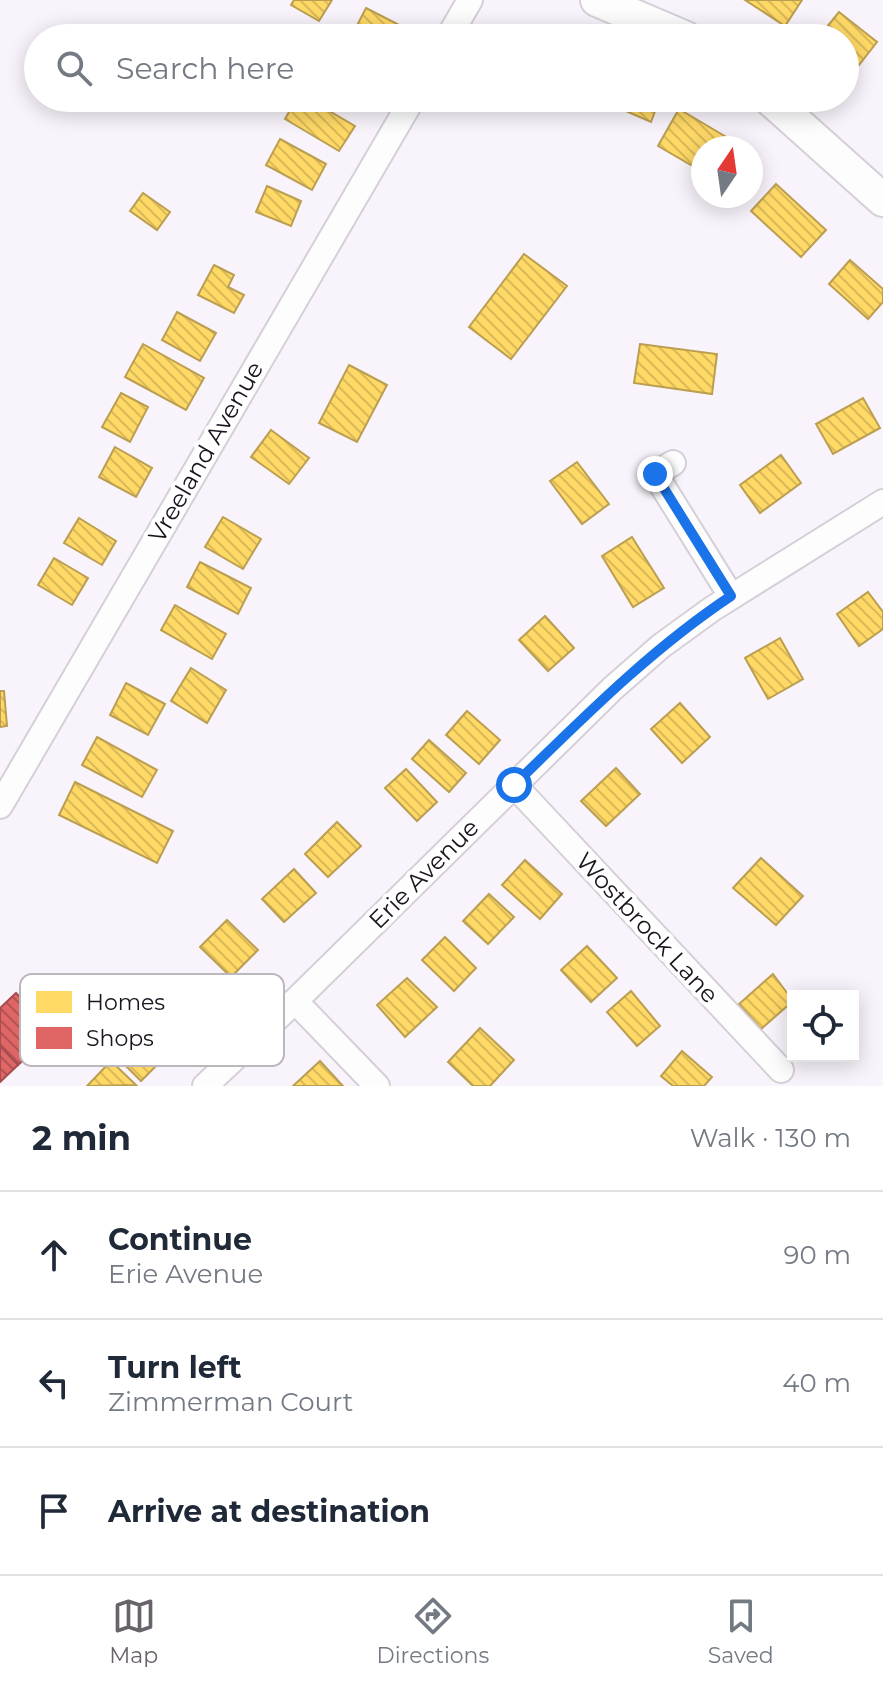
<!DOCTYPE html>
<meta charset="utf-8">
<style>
body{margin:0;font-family:Montserrat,sans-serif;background:#f2f2f3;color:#1f2937}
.controls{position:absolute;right:24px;bottom:24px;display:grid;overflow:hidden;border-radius:0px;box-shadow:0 4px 20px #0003}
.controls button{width:72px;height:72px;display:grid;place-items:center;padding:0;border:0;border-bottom:2px solid #e0e1e3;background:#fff;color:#1f2937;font:40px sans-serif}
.compass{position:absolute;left:691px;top:136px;width:72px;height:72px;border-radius:50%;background:#fff;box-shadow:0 4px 20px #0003;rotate:13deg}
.stop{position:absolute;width:24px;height:24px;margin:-18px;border:6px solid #1a73e8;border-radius:50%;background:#fff}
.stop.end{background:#1a73e8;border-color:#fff;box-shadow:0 2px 8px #0008}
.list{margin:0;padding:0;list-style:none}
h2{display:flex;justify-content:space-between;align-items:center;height:104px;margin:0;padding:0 32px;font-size:34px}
h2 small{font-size:26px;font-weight:400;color:#747a83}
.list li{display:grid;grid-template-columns:52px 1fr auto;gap:24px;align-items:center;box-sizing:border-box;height:128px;padding:0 32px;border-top:2px solid #e0e1e3}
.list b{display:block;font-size:30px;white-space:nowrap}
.list p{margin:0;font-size:26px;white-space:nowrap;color:#747a83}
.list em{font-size:26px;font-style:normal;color:#747a83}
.icon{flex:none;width:44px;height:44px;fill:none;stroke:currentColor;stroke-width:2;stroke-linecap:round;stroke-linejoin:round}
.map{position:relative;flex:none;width:883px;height:1086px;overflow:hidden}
.search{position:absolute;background:#fff;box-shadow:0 4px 20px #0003;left:24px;right:24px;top:24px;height:88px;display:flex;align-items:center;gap:20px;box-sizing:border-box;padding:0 28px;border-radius:44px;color:#747a83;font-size:30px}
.sheet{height:488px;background:#fff}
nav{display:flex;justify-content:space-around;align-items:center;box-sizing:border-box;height:112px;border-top:2px solid #e0e1e3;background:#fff;font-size:22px;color:#747a83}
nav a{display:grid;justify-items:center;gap:4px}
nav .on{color:#69626b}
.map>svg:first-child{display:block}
.homes{fill:url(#homes-back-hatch);stroke:#bb9e50;stroke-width:2}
.shops{fill:url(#shops-back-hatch);stroke:#a54d50;stroke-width:2}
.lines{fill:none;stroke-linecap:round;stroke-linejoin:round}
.minor-casing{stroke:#d5cfd8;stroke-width:28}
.tertiary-casing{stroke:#d5cfd8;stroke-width:36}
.minor{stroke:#fefdfe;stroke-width:24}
.tertiary{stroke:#fefdfe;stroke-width:32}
.route{stroke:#1a73e8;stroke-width:10}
.labels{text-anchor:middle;stroke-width:8;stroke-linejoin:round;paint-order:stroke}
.street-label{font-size:24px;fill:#1b131e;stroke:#fff}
.key{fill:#fff;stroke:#bbb8bc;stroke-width:2}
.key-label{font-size:22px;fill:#1b131e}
</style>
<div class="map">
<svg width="883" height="1086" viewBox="0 0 883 1086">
<defs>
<pattern id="homes-back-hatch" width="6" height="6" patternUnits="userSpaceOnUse" patternTransform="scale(2)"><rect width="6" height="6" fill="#ffd966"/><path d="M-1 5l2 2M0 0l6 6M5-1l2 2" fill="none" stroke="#dab958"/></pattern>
<pattern id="shops-back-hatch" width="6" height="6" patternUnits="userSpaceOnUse" patternTransform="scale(2)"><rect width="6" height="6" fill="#e06666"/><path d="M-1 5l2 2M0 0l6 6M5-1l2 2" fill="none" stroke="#b55353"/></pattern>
</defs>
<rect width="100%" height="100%" fill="#f9f4fb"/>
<g class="homes">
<path d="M294 0H332L319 21 291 5Z"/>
<path d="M745 0H802L785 26Z"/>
<path d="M366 8 405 28 400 38H363L353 33Z"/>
<path d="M839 12 877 42 855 70 845 62V38H818Z"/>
<path d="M297 98H307L355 126 339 151 285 119Z"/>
<path d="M596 98H660L651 122Z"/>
<path d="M679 109 728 138 722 148H703V172L658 146Z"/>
<path d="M280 139 326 164 312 190 266 165Z"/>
<path d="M776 184 826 230 801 257 751 211Z"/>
<path d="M267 186 301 201 291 226 256 212Z"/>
<path d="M143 193 170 212 157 230 130 211Z"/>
<path d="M524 254 567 286 511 359 469 327Z"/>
<path d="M850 260 883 289V302L868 319 829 284Z"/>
<path d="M214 265 234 275 228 287 244 295 234 313 198 295Z"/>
<path d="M177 312 216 333 200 361 162 340Z"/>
<path d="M143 344 204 378 186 410 125 377Z"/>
<path d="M640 344 717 354 712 394 634 383Z"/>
<path d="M349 365 387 385 357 442 319 423Z"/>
<path d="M121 393 148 407 130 442 102 427Z"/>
<path d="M863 398 880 428 833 454 816 424Z"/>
<path d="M271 430 309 458 289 484 251 457Z"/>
<path d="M115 447 152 468 136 497 99 477Z"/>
<path d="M781 455 801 483 760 513 740 485Z"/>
<path d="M577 462 609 504 582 524 550 481Z"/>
<path d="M223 517 261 539 243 569 205 547Z"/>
<path d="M79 518 116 541 102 565 64 543Z"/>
<path d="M632 537 664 588 633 607 602 556Z"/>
<path d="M54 558 88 578 72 605 38 585Z"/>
<path d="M200 562 251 588 238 614 187 587Z"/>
<path d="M868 592 883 612V629L859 646 837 614Z"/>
<path d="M175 605 226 634 212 659 161 630Z"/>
<path d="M545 616 574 648 548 671 519 640Z"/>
<path d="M780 638 803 679 768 699 745 658Z"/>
<path d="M191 668 226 690 207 723 171 701Z"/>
<path d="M126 683 165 704 148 735 110 715Z"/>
<path d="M0 691H4L7 726 0 727Z"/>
<path d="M680 703 710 737 682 763 651 729Z"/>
<path d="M467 711 500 740 479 764 446 735Z"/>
<path d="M97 737 157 770 142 797 82 765Z"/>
<path d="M429 740 466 773 449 792 412 759Z"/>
<path d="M616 768 640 794 606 826 581 801Z"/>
<path d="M406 769 437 802 417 821 385 788Z"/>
<path d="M75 782 173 831 157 863 59 815Z"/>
<path d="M337 822 361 846 328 877 305 854Z"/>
<path d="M761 858 803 896 776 925 733 888Z"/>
<path d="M525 860 562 894 540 919 502 885Z"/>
<path d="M294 869 316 893 284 922 262 899Z"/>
<path d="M489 894 514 917 488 944 463 921Z"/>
<path d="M227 920 258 950 231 977 200 947Z"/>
<path d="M445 937 476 968 454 991 422 960Z"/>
<path d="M587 946 617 978 591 1002 561 970Z"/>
<path d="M773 974 793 1001 761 1029 739 1004Z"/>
<path d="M407 978 437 1007 405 1037 377 1005Z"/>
<path d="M631 991 660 1026 637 1046 607 1012Z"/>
<path d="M131 1025 164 1058 141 1081 108 1048Z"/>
<path d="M480 1028 514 1060 490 1086H473L448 1062Z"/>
<path d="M682 1051 712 1077 704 1086H673L661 1076Z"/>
<path d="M111 1061 136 1085 87 1086Z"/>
<path d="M320 1061 343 1086H293Z"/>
</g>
<g class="shops">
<path d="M16 993 53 1032 18 1065 0 1046V1008Z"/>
<path d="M0 1046 18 1065 0 1082Z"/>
</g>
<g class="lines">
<g class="minor-casing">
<g id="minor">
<path d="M448 38 470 0"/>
<path d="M673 463 655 474 731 596"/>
<path d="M514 785 781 1070"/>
<path d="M0 806 413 98"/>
<path d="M295 1001 377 1086"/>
<path d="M205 1086 295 1001 613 688 661 646 712 609 883 502"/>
</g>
</g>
<g class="tertiary-casing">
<g id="tertiary">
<path d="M597 0 686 38"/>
<path d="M769 98 883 200"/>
</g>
</g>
<use href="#minor" class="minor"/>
<use href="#tertiary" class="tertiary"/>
</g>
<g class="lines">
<path class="route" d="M514 785C583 718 650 650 731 596L655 474"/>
</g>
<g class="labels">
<g class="street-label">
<text transform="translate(206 452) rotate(-60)" y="8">Vreeland Avenue</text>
<text transform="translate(424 874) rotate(-45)" y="8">Erie Avenue</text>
<text transform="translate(647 928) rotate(47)" y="8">Wostbrock Lane</text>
</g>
</g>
<rect x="20" y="974" width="264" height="92" rx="12" class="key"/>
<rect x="36" y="991" width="36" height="22" fill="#ffd966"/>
<rect x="36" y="1027" width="36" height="22" fill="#e06666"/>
<g class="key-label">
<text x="86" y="1010">Homes</text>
<text x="86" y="1046">Shops</text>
</g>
</svg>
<div class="controls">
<button><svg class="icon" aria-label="locate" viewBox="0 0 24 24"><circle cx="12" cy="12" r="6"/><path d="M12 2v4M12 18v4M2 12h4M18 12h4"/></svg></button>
</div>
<svg class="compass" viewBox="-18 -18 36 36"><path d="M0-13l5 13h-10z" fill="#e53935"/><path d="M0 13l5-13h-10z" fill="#747a83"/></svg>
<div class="stop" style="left:514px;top:785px"></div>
<div class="stop end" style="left:655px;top:474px"></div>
<div class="search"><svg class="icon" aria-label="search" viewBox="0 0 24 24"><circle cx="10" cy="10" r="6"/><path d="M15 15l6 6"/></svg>Search here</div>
</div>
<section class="sheet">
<h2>2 min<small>Walk · 130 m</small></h2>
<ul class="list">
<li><svg class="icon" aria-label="ahead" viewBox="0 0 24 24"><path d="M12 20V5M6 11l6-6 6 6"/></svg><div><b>Continue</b><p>Erie Avenue</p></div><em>90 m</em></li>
<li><svg class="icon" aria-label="left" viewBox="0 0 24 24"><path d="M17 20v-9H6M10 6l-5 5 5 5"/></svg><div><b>Turn left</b><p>Zimmerman Court</p></div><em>40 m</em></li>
<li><svg class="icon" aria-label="arrive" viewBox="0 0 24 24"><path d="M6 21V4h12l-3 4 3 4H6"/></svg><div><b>Arrive at destination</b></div></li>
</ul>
</section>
<nav>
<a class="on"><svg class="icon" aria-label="map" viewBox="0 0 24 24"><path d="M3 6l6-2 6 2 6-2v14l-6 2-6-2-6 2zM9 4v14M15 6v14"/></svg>Map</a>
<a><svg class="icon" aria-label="directions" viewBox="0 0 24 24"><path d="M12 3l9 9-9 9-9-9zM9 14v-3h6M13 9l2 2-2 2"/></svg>Directions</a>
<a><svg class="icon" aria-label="saved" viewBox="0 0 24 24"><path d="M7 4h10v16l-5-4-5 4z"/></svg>Saved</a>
</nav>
